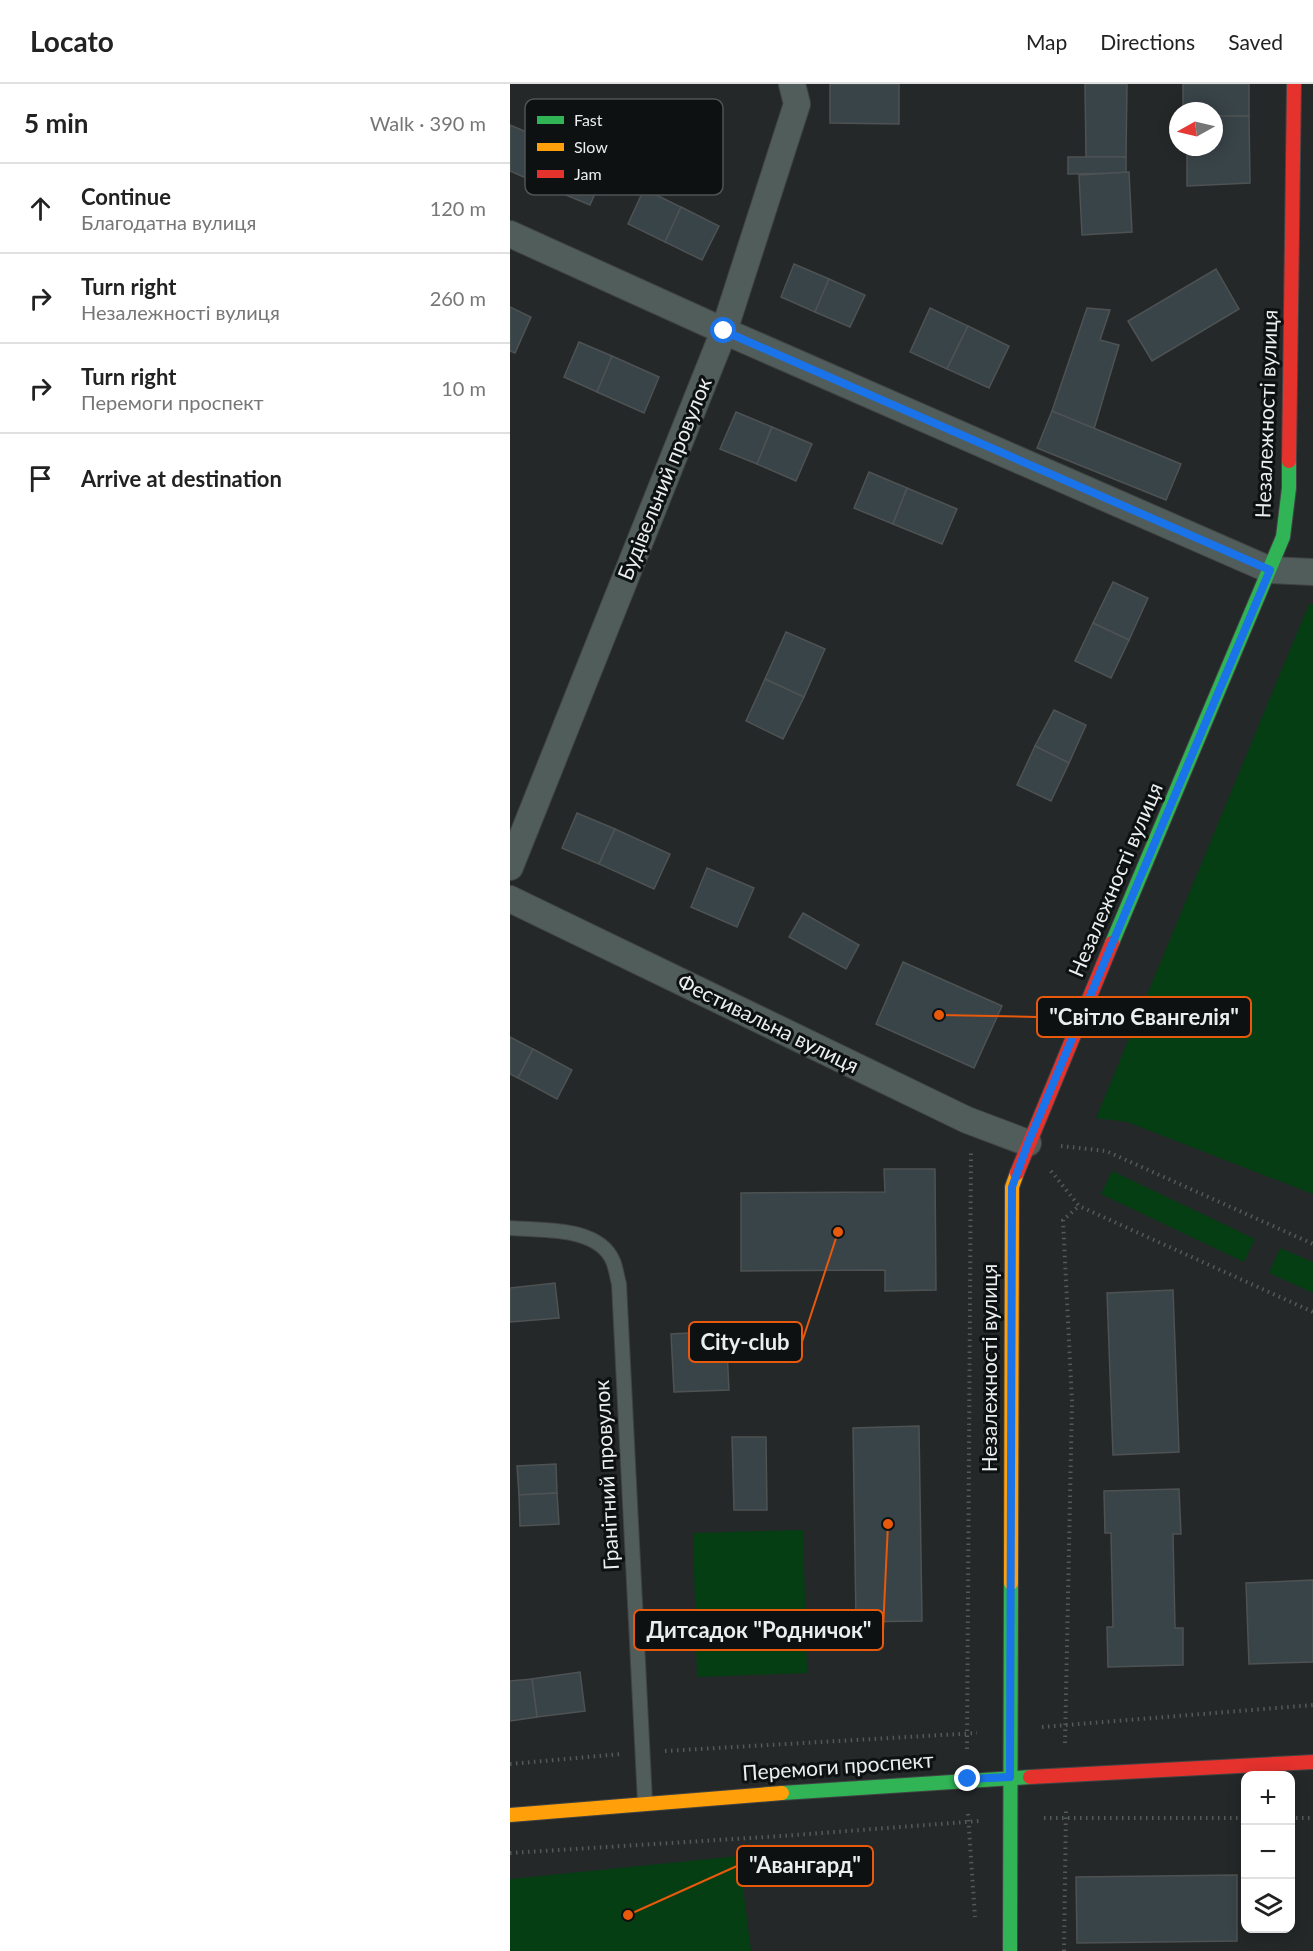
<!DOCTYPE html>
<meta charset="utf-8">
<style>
body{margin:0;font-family:Lato,sans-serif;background:#f6f6f6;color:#222}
.controls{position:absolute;right:18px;bottom:18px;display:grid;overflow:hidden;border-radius:12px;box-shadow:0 3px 15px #0003}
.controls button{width:54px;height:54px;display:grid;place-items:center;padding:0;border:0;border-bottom:2px solid #e0e0e0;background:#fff;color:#222;font:30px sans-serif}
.compass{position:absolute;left:659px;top:18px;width:54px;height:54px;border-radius:50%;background:#fff;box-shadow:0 3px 15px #0003;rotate:262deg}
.stop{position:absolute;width:18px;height:18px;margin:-14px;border:4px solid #1a73e8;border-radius:50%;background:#fff}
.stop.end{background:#1a73e8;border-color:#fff;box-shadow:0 2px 6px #0008}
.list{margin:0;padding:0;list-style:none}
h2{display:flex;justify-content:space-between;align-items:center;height:78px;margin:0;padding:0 24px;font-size:26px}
h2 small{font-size:20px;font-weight:400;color:#767676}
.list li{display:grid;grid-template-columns:39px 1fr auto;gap:18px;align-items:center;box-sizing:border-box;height:90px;padding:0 24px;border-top:2px solid #e0e0e0}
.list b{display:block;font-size:22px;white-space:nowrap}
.list p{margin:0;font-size:20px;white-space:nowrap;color:#767676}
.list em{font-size:20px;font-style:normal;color:#767676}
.icon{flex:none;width:33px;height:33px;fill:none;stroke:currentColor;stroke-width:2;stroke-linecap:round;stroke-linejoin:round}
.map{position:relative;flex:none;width:803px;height:1867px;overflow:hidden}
header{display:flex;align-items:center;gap:36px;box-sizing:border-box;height:84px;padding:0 30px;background:#fff;border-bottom:2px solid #e0e0e0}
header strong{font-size:28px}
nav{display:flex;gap:33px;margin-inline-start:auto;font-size:21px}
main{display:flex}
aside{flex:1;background:#fff}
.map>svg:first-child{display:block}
.green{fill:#053e13}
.building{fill:#394449;stroke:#4e5253;stroke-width:1.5}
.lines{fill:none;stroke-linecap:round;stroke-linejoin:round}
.lane-casing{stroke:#414344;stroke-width:16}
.street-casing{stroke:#414344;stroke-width:28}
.fast-casing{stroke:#414344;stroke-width:16}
.slow-casing{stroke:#414344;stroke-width:16}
.jam-casing{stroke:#414344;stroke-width:16}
.path{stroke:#535b59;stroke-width:4;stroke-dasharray:1.5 4.5;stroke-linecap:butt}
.lane{stroke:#515d5a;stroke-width:14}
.street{stroke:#515d5a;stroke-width:26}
.fast{stroke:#30b455;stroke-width:14}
.slow{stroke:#ff9f0a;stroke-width:14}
.jam{stroke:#e5322d;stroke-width:14}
.route{stroke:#1a73e8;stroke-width:8}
.labels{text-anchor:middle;stroke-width:6;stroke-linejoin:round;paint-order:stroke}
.street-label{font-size:21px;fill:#eaeeee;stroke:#0e1112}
.key{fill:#0e1112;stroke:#505354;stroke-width:1.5}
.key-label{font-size:16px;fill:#eaeeee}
.leader{fill:none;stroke:#e8590c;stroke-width:2}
.callout-dot{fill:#e8590c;stroke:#0e1112;stroke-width:2}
.callout{fill:#0e1112;stroke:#e8590c;stroke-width:2}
.callout-label{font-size:22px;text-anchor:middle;font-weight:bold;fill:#eaeeee}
</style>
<header>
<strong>Locato</strong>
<nav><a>Map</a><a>Directions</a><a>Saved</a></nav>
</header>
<main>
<aside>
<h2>5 min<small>Walk · 390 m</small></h2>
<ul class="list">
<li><svg class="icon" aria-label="ahead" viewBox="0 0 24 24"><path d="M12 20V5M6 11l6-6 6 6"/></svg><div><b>Continue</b><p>Благодатна вулиця</p></div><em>120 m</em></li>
<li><svg class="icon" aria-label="right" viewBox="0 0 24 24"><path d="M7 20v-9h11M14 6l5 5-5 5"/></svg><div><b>Turn right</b><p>Незалежності вулиця</p></div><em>260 m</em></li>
<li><svg class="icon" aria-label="right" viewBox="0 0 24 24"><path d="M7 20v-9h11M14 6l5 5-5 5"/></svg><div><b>Turn right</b><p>Перемоги проспект</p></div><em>10 m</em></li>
<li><svg class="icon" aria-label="arrive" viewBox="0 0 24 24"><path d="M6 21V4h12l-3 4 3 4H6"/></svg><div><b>Arrive at destination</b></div></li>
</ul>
</aside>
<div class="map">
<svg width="803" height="1867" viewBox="0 0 803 1867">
<rect width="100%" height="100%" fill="#242829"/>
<g class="green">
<path d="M799 520H803V1110L617 1038 586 1034Z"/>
<path d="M602 1087 745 1155 734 1178 591 1110Z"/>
<path d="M770 1164 803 1178V1209L759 1189Z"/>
<path d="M293 1446 297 1589 187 1593 183 1449Z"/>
<path d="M229 1772 241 1867H0V1795Z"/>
</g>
<g class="building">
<path d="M320 0H389V40L320 39Z"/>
<path d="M575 0H617L616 73H576Z"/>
<path d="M673 0H739V32H704V27H673Z"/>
<path d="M704 32H739L740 99 677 102V63H704Z"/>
<path d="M0 41 42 59 25 98 0 87Z"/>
<path d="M42 59 97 82 80 121 25 98Z"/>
<path d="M558 73H616V89L558 90Z"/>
<path d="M619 88 622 148 572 151 569 91Z"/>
<path d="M134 105 171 123 155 158 118 140Z"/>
<path d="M171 123 209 142 192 176 155 158Z"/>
<path d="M284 180 319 195 305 228 271 213Z"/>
<path d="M706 185 729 225 642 277 618 237Z"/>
<path d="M319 195 355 211 340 243 305 228Z"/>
<path d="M0 223 21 233 5 269 0 267Z"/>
<path d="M420 224 458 242 437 285 400 268Z"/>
<path d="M577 224 600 226 590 256 609 261 584 345 542 327Z"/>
<path d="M458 242 499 262 479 304 437 285Z"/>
<path d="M69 258 102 272 87 308 54 293Z"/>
<path d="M102 272 149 293 134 329 87 308Z"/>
<path d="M542 327 671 380 656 416 527 364Z"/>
<path d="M226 328 262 343 247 380 210 365Z"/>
<path d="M262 343 302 360 286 397 247 380Z"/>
<path d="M359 388 397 404 383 440 344 424Z"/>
<path d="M397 404 447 425 432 460 383 440Z"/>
<path d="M603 498 638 514 619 556 583 539Z"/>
<path d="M583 539 619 556 601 594 565 577Z"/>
<path d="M276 548 315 565 294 613 255 595Z"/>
<path d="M255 595 294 613 273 655 236 637Z"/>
<path d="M544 626 576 641 559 679 525 662Z"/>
<path d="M525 662 559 679 541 717 507 701Z"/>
<path d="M67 729 105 745 89 780 52 764Z"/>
<path d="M105 745 160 770 144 805 89 780Z"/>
<path d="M197 784 244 804 227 843 181 823Z"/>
<path d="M293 829 349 861 336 885 279 853Z"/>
<path d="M393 878 492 922 464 984 366 940Z"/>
<path d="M0 953 23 965 8 994 0 990Z"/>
<path d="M23 965 62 986 47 1015 8 994Z"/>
<path d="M374 1085H425L426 1206 375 1207V1186L231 1187V1109L375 1108Z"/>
<path d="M45 1199 49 1234 0 1238V1204Z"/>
<path d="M663 1206 669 1368 603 1371 597 1209Z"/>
<path d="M216 1247 219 1306 164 1308 161 1250Z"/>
<path d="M409 1342 412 1537 346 1538 343 1344Z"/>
<path d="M222 1353H256L257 1426H224Z"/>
<path d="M46 1380 47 1409 9 1411 7 1382Z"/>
<path d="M669 1405 671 1450H663L665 1544H673V1581L598 1583 597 1543H603L601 1449H595L594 1407Z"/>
<path d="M47 1409 49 1440 10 1442 9 1411Z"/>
<path d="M803 1496V1578L739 1580 736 1499Z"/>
<path d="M70 1588 75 1627 27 1633 22 1595Z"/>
<path d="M22 1595 27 1633 0 1637V1597Z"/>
<path d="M727 1791V1857L567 1859 566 1793Z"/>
</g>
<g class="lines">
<g class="lane-casing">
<path id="lane" d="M0 1144C32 1147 88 1142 103 1177 106 1184 107 1193 109 1200L135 1718"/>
</g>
<g class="street-casing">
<g id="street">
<path d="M0 150 214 247 760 486 803 488"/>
<path d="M0 783 214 247 287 20 282 0"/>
<path d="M0 815 457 1036 518 1059"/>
</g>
</g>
<g class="fast-casing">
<g id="fast">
<path d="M602 859 773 453 779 404V377"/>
<path d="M272 1709 520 1693"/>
<path d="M500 1867 501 1499"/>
</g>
</g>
<g class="slow-casing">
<g id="slow">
<path d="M501 1499 502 1103 507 1089"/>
<path d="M0 1731 272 1709"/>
</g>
</g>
<g class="jam-casing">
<g id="jam">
<path d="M779 377 784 0"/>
<path d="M507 1089 602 859"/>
<path d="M520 1693 803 1678"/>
</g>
</g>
<g class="path">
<path d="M551 1062 596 1067 803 1160"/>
<path d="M541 1087 569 1122 803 1228"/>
<path d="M532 1643 803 1621"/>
<path d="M555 1659 562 1318 553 1136 569 1122"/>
<path d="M457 1665 461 1067"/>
<path d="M155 1667 467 1649"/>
<path d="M0 1680 111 1670"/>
<path d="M458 1730 465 1833"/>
<path d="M534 1734H736"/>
<path d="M780 1734H803"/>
<path d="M0 1769 272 1752 469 1737"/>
<path d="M554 1867 556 1724"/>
</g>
<use href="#lane" class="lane"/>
<use href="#street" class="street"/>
<use href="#fast" class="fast"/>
<use href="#slow" class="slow"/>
<use href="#jam" class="jam"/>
</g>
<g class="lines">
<path class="route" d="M214 247 760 486 518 1059 502 1103 500 1693 458 1695"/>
</g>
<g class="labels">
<g class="street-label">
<text transform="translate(757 330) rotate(-88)" y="7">Незалежності вулиця</text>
<text transform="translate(155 395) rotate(-68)" y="7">Будівельний провулок</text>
<text transform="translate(606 796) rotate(-67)" y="7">Незалежності вулиця</text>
<text transform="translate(258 940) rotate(26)" y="7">Фестивальна вулиця</text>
<text transform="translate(480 1284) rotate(-90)" y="7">Незалежності вулиця</text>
<text transform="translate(97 1391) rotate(-93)" y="7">Гранітний провулок</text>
<text transform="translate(328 1683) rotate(-4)" y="7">Перемоги проспект</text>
</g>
</g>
<rect x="15" y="15" width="198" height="96" rx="9" class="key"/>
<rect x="27" y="32" width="27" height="8" fill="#30b455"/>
<rect x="27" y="59" width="27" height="8" fill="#ff9f0a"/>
<rect x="27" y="86" width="27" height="8" fill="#e5322d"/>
<g class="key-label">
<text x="64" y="42">Fast</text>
<text x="64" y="69">Slow</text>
<text x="64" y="96">Jam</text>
</g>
<path class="leader" d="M429 931L527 933M328 1148L292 1258M378 1440L373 1546M118 1831L227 1782"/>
<g class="callout-dot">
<circle cx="429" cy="931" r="6"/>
<circle cx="328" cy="1148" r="6"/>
<circle cx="378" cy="1440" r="6"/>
<circle cx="118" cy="1831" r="6"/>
</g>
<g class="callout">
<rect x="527" y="913" width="214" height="40" rx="6"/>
<rect x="179" y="1238" width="113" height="40" rx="6"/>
<rect x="124" y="1526" width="249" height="40" rx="6"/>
<rect x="227" y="1762" width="136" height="40" rx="6"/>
</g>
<g class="callout-label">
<text x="634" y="941">"Світло Євангелія"</text>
<text x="235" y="1266">City-club</text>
<text x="249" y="1554">Дитсадок "Родничок"</text>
<text x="295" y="1789">"Авангард"</text>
</g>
</svg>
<div class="controls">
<button>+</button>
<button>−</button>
<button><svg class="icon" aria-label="layers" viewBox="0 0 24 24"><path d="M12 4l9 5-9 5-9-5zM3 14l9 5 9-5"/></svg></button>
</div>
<svg class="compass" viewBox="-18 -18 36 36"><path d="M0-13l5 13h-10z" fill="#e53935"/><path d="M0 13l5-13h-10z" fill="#767676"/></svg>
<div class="stop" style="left:214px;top:247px"></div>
<div class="stop end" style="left:458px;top:1695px"></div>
</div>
</main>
